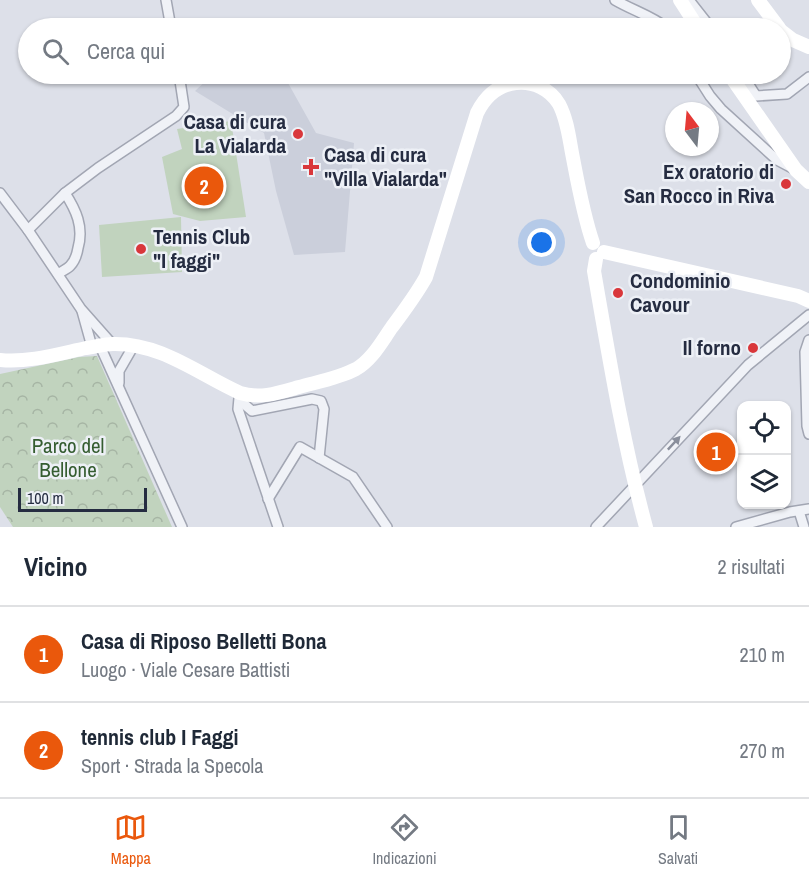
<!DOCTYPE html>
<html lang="it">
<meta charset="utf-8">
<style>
body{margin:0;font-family:"Archivo Narrow",sans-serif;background:#f6f6f7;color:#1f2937}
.controls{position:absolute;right:18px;bottom:18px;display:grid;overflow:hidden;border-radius:12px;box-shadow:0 2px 4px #0004}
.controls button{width:54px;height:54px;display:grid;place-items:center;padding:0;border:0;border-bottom:2px solid #e0e1e3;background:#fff;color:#1f2937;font:30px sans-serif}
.compass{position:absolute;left:665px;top:102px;width:54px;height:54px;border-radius:50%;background:#fff;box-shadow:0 2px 4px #0004;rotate:344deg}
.scale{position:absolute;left:18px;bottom:15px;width:129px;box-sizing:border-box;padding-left:6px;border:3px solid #252c41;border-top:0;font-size:16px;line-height:21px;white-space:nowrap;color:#252c41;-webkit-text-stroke:4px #edf0f6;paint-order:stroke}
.you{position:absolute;left:542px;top:243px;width:21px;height:21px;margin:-15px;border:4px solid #fff;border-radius:50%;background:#1a73e8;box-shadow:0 0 0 9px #1a73e833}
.badge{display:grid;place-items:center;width:39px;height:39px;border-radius:50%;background:#ea580c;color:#fff;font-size:20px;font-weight:700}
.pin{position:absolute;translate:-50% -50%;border:3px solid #fff;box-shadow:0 2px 6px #0006}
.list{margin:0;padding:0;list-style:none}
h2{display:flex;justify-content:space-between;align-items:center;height:78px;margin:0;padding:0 24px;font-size:26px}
h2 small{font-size:20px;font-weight:400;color:#747a83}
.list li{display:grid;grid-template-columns:39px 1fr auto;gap:18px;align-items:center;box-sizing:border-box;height:96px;padding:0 24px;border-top:2px solid #e0e1e3}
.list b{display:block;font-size:22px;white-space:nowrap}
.list p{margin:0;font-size:20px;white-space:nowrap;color:#747a83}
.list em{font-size:20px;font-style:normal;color:#747a83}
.icon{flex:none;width:33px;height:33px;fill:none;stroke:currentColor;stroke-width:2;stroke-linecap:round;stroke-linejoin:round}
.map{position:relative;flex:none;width:809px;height:527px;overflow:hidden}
.search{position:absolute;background:#fff;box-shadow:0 2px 4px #0004;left:18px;right:18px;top:18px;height:66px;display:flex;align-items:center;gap:15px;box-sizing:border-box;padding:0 21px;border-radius:33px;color:#747a83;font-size:22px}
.sheet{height:270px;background:#fff}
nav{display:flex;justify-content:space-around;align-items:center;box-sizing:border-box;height:84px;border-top:2px solid #e0e1e3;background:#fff;font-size:16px;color:#747a83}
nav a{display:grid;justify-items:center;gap:3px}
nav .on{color:#ea580c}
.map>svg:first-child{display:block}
.built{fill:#cbcfdb}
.forest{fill:url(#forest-crowns)}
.pitch{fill:#c1d3be}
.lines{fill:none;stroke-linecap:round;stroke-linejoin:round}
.street-casing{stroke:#a2a6b3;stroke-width:12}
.street{stroke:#f0f2f7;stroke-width:9}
.secondary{stroke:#fff;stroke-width:14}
.oneway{fill:#8a8f9c}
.poi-dot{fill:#d9373b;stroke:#edf0f6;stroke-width:2}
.labels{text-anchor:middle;stroke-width:5;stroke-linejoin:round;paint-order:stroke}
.poi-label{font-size:21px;font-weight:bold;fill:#252c41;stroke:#edf0f6;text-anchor:end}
.park-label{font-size:21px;fill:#355d31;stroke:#edf0f6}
</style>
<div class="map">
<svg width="809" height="527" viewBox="0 0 809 527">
<defs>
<pattern id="forest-crowns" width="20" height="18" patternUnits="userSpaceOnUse" patternTransform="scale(1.5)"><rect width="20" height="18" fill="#c1d3be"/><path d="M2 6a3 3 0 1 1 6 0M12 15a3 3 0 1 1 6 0" fill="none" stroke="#a6b5a4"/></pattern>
</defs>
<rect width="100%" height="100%" fill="#dde0e9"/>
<path class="built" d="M213 74H283L316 133 354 143 345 252 294 255 276 191 264 133 195 91Z"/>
<path class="forest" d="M97 356 172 527H13L0 507V374L79 357Z"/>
<g class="pitch">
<path d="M231 121 246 217 200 221 173 214 162 157 182 149 177 129Z"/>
<path d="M181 217 182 272 102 277 99 225Z"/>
</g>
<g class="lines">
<g class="street-casing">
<g id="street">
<path d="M166 0 171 28"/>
<path d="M615 0C632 10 652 16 667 28"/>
<path d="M689 0 711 28"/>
<path d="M696 74 710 96 721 109 777 160 794 169"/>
<path d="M742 74 756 96 787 94 809 77"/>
<path d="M0 193 28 230 81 309 112 344"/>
<path d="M28 230 65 193 98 168 176 116 184 107 179 74"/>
<path d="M58 274C62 271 67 269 70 266 75 261 77 254 78 248 84 227 76 210 65 193"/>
<path d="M82 311 92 347"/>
<path d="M809 340 805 352 807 426 809 434"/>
<path d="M100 346 182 527"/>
<path d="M119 383V371L134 345"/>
<path d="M240 393 244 404 252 411 312 399 321 401 324 409 319 458"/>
<path d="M239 398 238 409 278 527"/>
<path d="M268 499 300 447 353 477 387 527"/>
<path d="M799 511 804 527"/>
<path d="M596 527 748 365 809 315"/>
<path d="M736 527 790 512 809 509"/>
</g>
</g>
<use href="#street" class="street"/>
<g class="secondary">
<path d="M680 0 698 28"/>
<path d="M758 0 779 28"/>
<path d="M780 30 793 40 809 47"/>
<path d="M729 74 796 170 809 182"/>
<path d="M604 252 798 296 809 301"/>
<path d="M596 259 594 271C609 357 623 443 646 527"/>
<path d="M0 360C28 363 58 354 86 348 95 347 104 344 113 344 161 343 198 374 240 393 261 399 278 393 299 387 317 382 339 378 356 369 372 360 382 341 392 327 404 311 416 295 426 277L477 113C485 97 498 85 516 83 533 81 550 89 559 104 567 119 569 137 572 153 578 184 583 214 593 243"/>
</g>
</g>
<defs><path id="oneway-solid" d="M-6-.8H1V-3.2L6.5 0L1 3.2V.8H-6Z" transform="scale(1.5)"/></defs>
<use class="oneway" href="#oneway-solid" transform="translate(674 443) rotate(-47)"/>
<g class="poi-dot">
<circle cx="298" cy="134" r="6"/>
<path d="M308 158h6v6h6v6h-6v6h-6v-6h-6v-6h6z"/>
<circle cx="786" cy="184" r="6"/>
<circle cx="141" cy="249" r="6"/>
<circle cx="618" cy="293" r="6"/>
<circle cx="753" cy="348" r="6"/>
</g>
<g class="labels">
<g class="poi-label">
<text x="286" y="129">Casa di cura<tspan x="286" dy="24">La Vialarda</tspan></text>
<text x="324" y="162" text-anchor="start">Casa di cura<tspan x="324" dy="24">"Villa Vialarda"</tspan></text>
<text x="774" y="179">Ex oratorio di<tspan x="774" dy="24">San Rocco in Riva</tspan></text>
<text x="153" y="244" text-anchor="start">Tennis Club<tspan x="153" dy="24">"I faggi"</tspan></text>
<text x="630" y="288" text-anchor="start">Condominio<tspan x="630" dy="24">Cavour</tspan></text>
<text x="741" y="355">Il forno</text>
</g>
<g class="park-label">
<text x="68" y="453">Parco del<tspan x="68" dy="24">Bellone</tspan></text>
</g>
</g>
</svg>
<div class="controls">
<button><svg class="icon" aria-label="locate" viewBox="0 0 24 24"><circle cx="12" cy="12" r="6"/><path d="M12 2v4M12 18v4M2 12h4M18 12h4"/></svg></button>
<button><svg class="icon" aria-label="layers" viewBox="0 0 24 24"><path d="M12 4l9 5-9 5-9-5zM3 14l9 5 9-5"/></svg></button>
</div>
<svg class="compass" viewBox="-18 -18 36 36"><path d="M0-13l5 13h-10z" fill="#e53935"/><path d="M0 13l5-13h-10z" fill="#747a83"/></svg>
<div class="scale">100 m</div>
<div class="you"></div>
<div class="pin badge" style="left:716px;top:452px">1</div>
<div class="pin badge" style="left:204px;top:186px">2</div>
<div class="search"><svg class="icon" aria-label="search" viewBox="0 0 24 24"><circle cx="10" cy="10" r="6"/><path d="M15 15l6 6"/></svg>Cerca qui</div>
</div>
<section class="sheet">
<h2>Vicino<small>2 risultati</small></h2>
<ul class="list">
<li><span class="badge">1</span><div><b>Casa di Riposo Belletti Bona</b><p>Luogo · Viale Cesare Battisti</p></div><em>210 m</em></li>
<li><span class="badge">2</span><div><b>tennis club I Faggi</b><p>Sport · Strada la Specola</p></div><em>270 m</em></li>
</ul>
</section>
<nav>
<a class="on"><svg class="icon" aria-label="map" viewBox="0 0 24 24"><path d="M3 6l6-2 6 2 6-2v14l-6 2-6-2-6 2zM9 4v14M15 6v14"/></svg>Mappa</a>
<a><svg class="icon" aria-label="directions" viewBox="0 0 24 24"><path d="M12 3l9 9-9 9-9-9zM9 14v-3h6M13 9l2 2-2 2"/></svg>Indicazioni</a>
<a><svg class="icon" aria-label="saved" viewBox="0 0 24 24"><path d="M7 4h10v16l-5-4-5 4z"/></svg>Salvati</a>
</nav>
